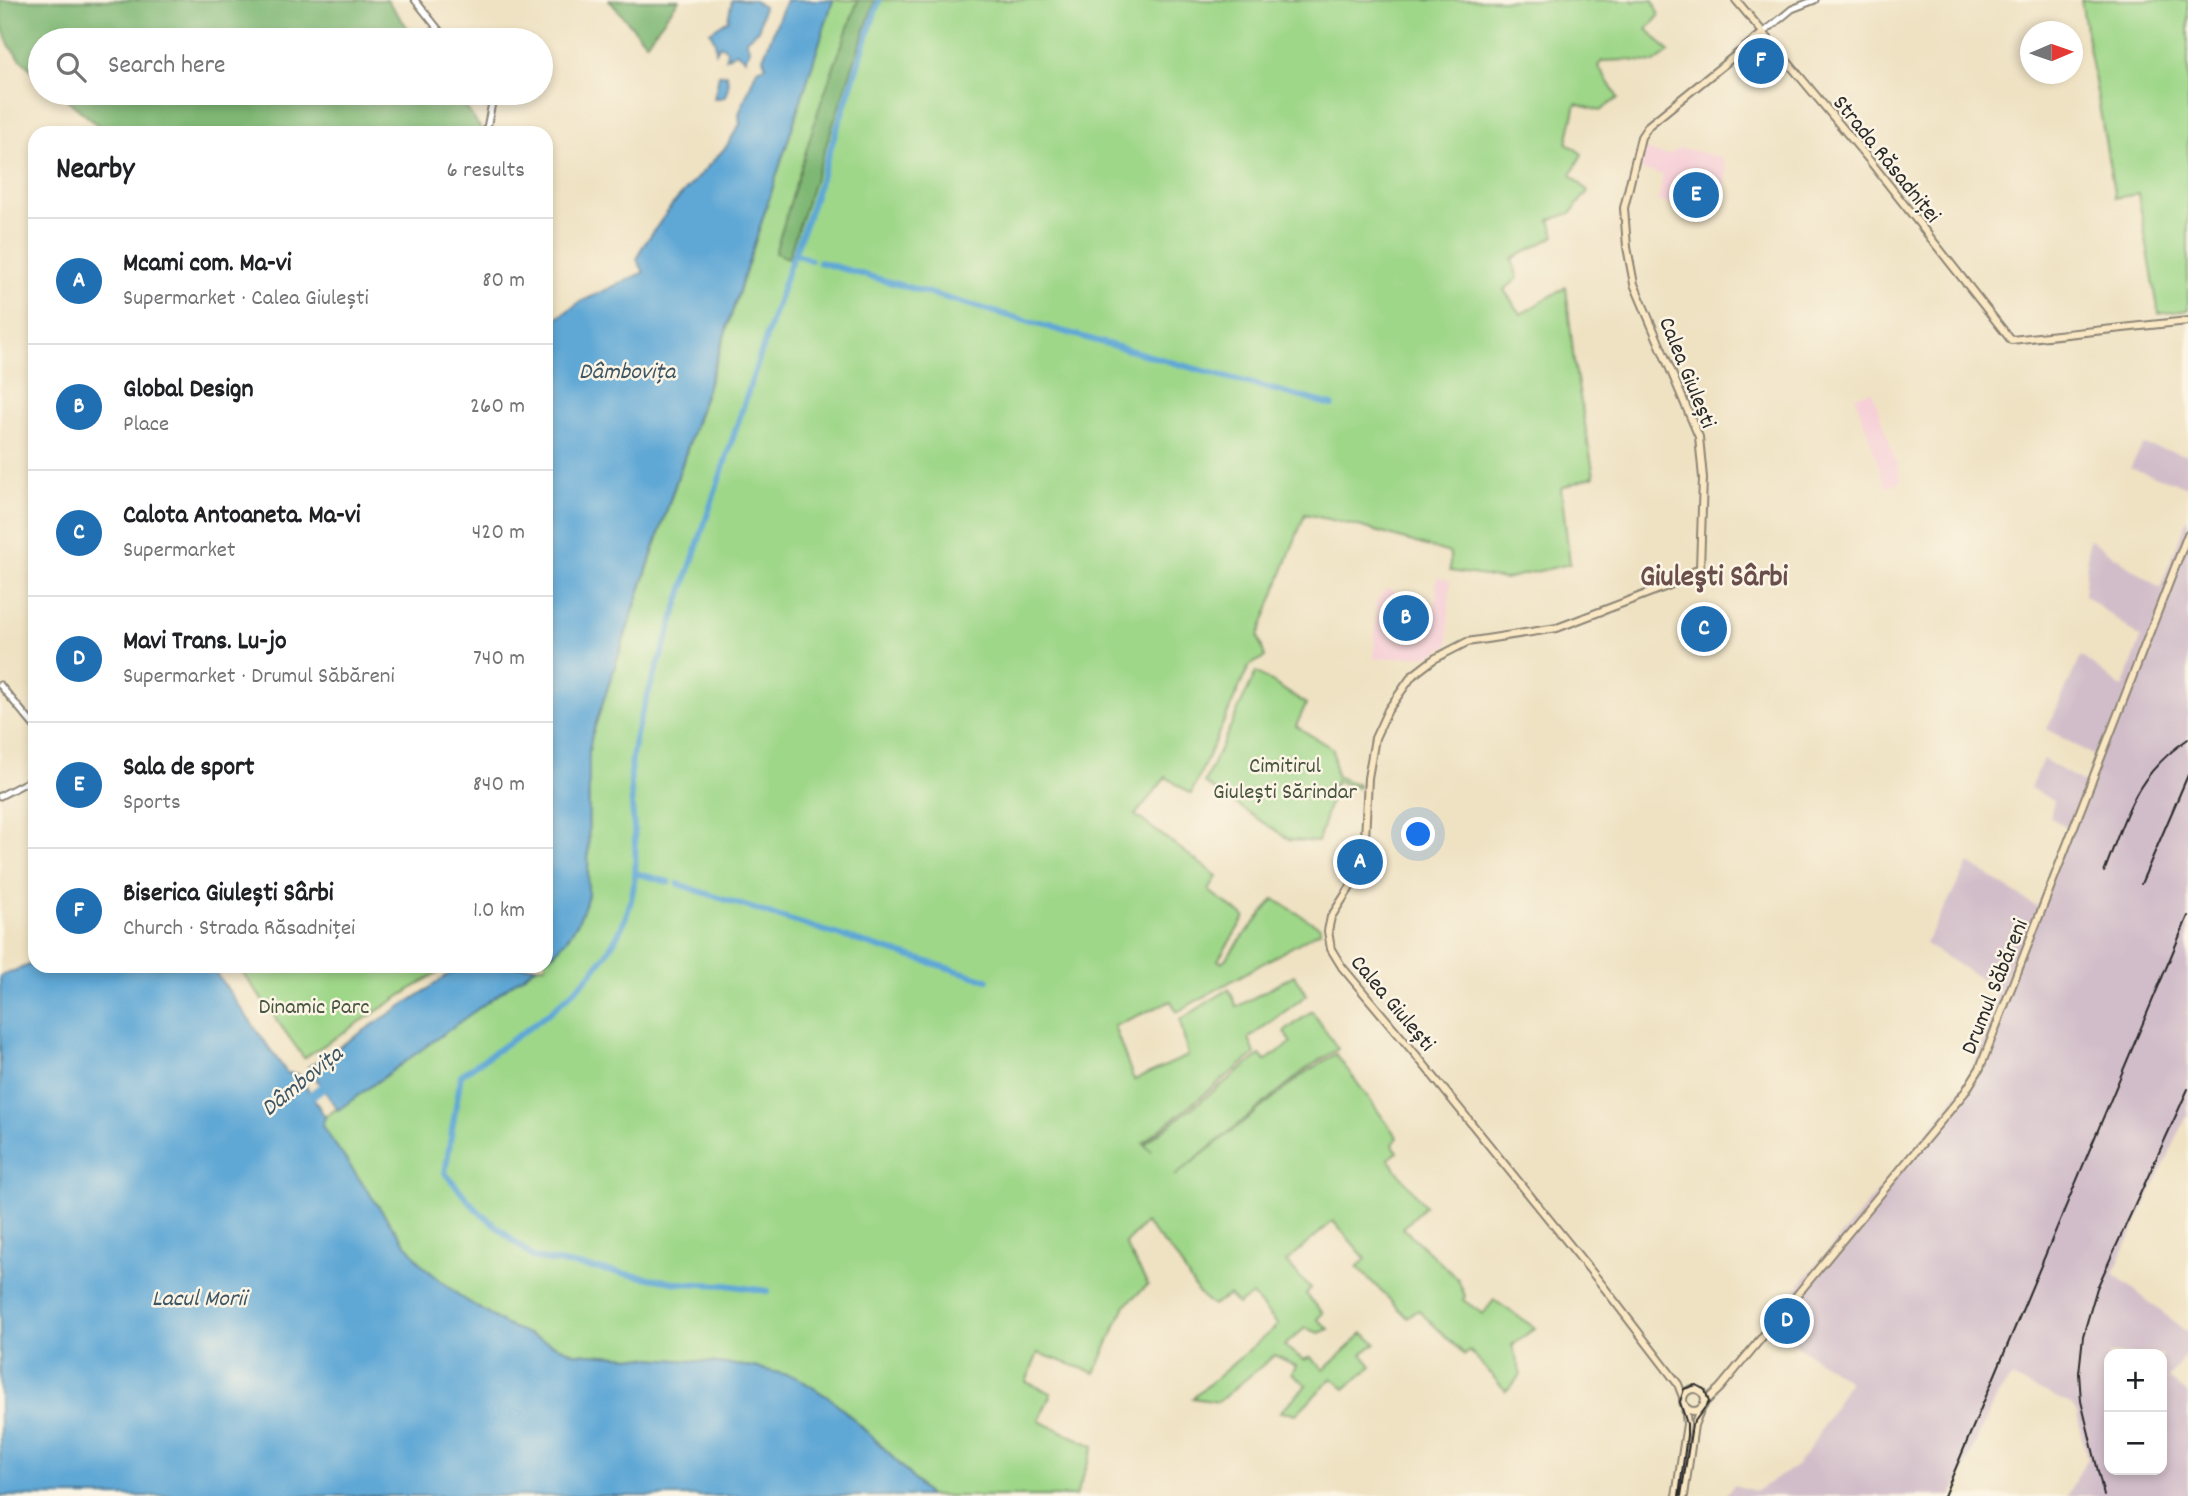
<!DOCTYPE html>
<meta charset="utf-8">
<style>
body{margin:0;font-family:Dekko,sans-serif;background:#f2f2f2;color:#202124}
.controls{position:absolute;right:21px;bottom:21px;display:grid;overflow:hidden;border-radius:14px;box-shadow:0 4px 10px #0003}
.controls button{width:63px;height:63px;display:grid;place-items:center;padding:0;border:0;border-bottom:2px solid #e0e0e0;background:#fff;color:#202124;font:35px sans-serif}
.compass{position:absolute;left:2020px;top:21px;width:63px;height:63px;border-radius:50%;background:#fff;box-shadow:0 4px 10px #0003;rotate:88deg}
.you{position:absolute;left:1419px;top:835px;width:24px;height:24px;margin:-18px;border:5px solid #fff;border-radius:50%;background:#1a73e8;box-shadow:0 0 0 10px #1a73e833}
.badge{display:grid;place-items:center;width:46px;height:46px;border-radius:50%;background:#1f6fb2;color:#fff;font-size:23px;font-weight:700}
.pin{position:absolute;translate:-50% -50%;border:4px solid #fff;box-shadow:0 2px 7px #0006}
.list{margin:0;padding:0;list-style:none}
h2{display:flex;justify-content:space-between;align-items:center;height:91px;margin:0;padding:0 28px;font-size:30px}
h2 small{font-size:23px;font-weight:400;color:#757577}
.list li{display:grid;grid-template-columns:46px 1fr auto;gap:21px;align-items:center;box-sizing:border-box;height:126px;padding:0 28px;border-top:2px solid #e0e0e0}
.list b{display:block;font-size:26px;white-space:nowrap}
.list p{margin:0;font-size:23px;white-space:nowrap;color:#757577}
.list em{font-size:23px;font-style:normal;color:#757577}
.icon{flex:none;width:38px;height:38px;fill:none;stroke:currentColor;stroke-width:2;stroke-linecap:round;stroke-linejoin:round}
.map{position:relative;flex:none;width:2188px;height:1496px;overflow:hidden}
.search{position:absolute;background:#fff;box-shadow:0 4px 10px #0003;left:28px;top:28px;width:525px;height:77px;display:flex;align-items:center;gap:18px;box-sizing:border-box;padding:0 24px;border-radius:38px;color:#757577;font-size:26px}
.panel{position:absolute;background:#fff;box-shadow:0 4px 10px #0003;left:28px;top:126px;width:525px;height:847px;border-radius:21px}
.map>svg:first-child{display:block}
.built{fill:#f6cfd7}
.industrial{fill:#d1bdc9;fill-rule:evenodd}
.green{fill:#9fd789;stroke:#65815a;stroke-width:2}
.forest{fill:#7fb875;stroke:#557250;stroke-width:2}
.water{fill:#5ea7d5;stroke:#446980;stroke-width:2}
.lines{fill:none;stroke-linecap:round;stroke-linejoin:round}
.canal{stroke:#5ea7d5;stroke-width:6}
.river{stroke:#5ea7d5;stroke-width:10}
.tertiary-casing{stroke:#8d8677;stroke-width:9}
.secondary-casing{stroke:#8d8677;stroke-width:10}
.tertiary{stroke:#fff;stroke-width:5}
.secondary{stroke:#fae7c3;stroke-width:6}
.tram{stroke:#2b2b2b;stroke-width:2}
.rail{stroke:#2b2b2b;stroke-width:2}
.labels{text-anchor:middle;stroke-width:5;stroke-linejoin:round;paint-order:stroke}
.street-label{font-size:23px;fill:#2b2b2b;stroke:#fcf5e5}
.park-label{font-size:23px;fill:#485642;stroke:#fcf5e5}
.water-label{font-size:24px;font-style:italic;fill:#3d5666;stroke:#fcf5e5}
.district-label{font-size:30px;font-weight:bold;fill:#694e4b;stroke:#fcf5e5}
</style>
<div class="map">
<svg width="2188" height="1496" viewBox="0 0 2188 1496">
<rect width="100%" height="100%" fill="#fcf5e5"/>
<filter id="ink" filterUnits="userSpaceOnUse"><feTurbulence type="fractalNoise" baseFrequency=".0143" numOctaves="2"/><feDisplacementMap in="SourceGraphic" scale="14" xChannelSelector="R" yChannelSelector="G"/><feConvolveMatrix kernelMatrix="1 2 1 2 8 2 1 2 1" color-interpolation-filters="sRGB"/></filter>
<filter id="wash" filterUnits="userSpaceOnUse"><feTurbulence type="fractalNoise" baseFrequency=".00686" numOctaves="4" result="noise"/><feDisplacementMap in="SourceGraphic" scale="28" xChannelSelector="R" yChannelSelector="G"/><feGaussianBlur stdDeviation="1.57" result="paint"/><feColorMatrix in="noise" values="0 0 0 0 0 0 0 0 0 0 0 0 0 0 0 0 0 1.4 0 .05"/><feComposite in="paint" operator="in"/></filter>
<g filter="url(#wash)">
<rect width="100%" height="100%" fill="#efe2c3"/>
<g class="built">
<path d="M1681 148 1721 157 1727 171 1724 194 1722 197 1713 195 1709 212 1658 202 1663 175 1638 169 1642 149 1667 155Z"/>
<path d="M1872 391 1902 481 1886 487 1855 396Z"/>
<path d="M1437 577 1450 580 1448 645 1430 655 1374 659 1376 602 1387 588 1435 611Z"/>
</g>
<g class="industrial">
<path d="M2143 445 2188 455V487L2130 468Z"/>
<path d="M2188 517V1114L2113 1273 2188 1333V1352L2168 1378 2188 1394V1496H2067L2087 1458 2077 1413 2071 1404 2011 1378 1995 1399 1952 1496H1724L1734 1485 1756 1491 1796 1466 1809 1450 1849 1381 1766 1325 1929 1131 1965 1083 1981 1048 1997 989 1925 944 1969 863 2037 907 2068 829 2050 817 2054 801 2030 788 2043 759 2085 784 2094 756 2047 729 2081 656 2123 688 2141 638 2084 595 2089 538 2160 588ZM2109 1354H2162V1470H2109Z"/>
</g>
<g class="green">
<path d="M833 0H1632L1634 2 1638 0H1653L1659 16 1647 29 1669 52 1654 63 1628 60 1602 61 1598 66 1618 98 1600 111 1576 104 1567 143 1582 154 1571 175 1588 191 1571 213 1550 220 1555 236 1512 259 1518 278 1504 290 1521 314 1566 287 1574 362 1594 476 1561 488 1570 564 1504 579 1450 571V553L1362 527 1305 514 1258 636 1265 657 1249 666 1191 794 1166 777 1135 815 1217 876 1209 891 1245 917 1218 960 1222 963 1274 899 1320 927V931L1177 1012 1171 1001 1114 1026 1134 1080 1188 1056 1180 1020 1229 989 1237 1007 1294 975 1307 995 1249 1038 1255 1054 1143 1143 1152 1152 1145 1144 1260 1055 1265 1061 1291 1043 1284 1032 1312 1011 1338 1049 1306 1069 1175 1176 1306 1072 1336 1054 1397 1137 1393 1145 1398 1152 1388 1159 1425 1206 1403 1228 1458 1279 1465 1296 1463 1300 1483 1314 1494 1300 1535 1328 1512 1345 1521 1375 1506 1391 1470 1351 1465 1355 1418 1310 1408 1318 1357 1267 1366 1259 1333 1221 1286 1262 1311 1289 1306 1294 1323 1313 1317 1319 1329 1329 1319 1333 1305 1328 1284 1346 1304 1360 1310 1357 1324 1370 1363 1333 1376 1343 1362 1354 1372 1366 1345 1389 1332 1378 1296 1414 1280 1412 1307 1385 1292 1373 1296 1366 1275 1355 1218 1402 1193 1398 1278 1325 1252 1295 1238 1305 1229 1295 1213 1306 1198 1293 1176 1257 1145 1223 1125 1244 1148 1285 1125 1305 1095 1373 1038 1353 1026 1382 1051 1393 1039 1421 1094 1446 1076 1496H929L889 1453 834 1401 796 1377 753 1367 708 1362 574 1353 506 1325 461 1297 424 1267 393 1227 322 1126 325 1117 537 966H546V959L555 953 588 895 589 750 592 735C674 491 755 246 833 0Z"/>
<path d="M2081 0H2188V310L2159 314 2138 194 2115 198Z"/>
<path d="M1256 672 1306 704 1296 726 1333 749 1336 776 1358 785V788L1336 781 1318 842 1290 840 1204 783Z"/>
<path d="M238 966H447L304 1058Z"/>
</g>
<g class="forest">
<path d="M0 0H387L417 40H40V77C11 53 0 40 0 0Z"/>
<path d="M609 0H679L646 43Z"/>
<path d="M858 0H875L788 258 775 253 819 108Z"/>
<path d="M59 93H456L484 133H107Z"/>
</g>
<g class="water">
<path d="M732 0H754L763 7 759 29 746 40 750 50 745 59 736 52 726 58 727 50 720 45 716 52 715 41 710 32 728 20Z"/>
<path d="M786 0H833C755 246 673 491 592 735L589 750 588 895C581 922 568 943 546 959V326L580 302 644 272 637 260 641 249 673 204 726 147 740 124 739 114 757 69 766 66 763 58Z"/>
<path d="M727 74 728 87 725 97 714 99 719 75Z"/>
<path d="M35 963V966H211L287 1073 298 1074 325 1117 322 1126 393 1227 424 1267 461 1297 506 1325 574 1353 708 1362 753 1367 796 1377 834 1401 889 1453 929 1496H0V976Z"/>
<path d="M460 966H537L338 1110 308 1067 428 989Z"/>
</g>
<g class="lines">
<g class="canal">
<path d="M794 254 811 260"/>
<path d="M819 262 1196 369 1332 405"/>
<path d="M787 273 809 214 879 0"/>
<path d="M635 873 669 882"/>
<path d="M678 884C780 919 884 948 987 980"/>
<path d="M767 1291 726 1285 678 1283 534 1258 476 1209 445 1173 461 1075C532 1025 629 972 635 874 638 839 629 803 631 768 635 714 662 663 676 610L786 277"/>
</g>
<path class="river" d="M303 1102 330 1082"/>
</g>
</g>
<g filter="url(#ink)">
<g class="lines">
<g class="tertiary-casing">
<g id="tertiary">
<path d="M415 0 447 40"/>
<path d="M1763 33 1792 9 1815 0"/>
<path d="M486 133 492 103 489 93"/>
<path d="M0 685 35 727"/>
<path d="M0 796 35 778"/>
</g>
</g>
<g class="secondary-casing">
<g id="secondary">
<path d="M1736 0 1866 156 2011 340 2188 321"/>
<circle cx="1694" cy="1400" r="11"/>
<path d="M1683 1397 1678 1384 1603 1286 1416 1055 1342 967 1331 949 1328 931 1331 917 1358 875 1364 859 1368 778 1375 738 1388 710 1412 676 1434 659 1467 642 1557 628 1670 585 1700 568 1703 478 1699 437 1634 284 1627 247 1624 208 1641 137 1649 125 1763 33"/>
<path d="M1704 1403 1720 1388 1920 1146 1965 1092 1980 1068 2188 534"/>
<path d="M1676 1496 1687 1424 1685 1406"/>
<path d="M1684 1496 1694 1425 1701 1408"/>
</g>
</g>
<use href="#tertiary" class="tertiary"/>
<use href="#secondary" class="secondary"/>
<path class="tram" d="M1679 1496 1687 1435V1424L1680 1402 1684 1389 1696 1385 1705 1390 1709 1402 1692 1425 1681 1496"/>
<g class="rail">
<path d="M2104 872C2127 814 2134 776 2188 739"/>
<path d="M2141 884 2188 775"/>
<path d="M1944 1496 2188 916"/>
<path d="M2104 1496 2081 1401 2079 1373 2083 1336 2097 1288 2188 1089"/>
</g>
</g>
</g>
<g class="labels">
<g class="street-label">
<text transform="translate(1888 158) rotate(51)" y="8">Strada Răsadniței</text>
<text transform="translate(1689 372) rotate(68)" y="8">Calea Giulești</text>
<text transform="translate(1993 986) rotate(-68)" y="8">Drumul Săbăreni</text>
<text transform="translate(1394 1002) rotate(50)" y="8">Calea Giulești</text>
</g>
<g class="park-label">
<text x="1285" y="772">Cimitirul<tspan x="1285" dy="26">Giulești Sărindar</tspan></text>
<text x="314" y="1013">Dinamic Parc</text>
</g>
<g class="water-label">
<text x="627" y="378">Dâmbovița</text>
<text transform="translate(301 1080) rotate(-39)" y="8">Dâmbovița</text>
<text x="199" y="1305">Lacul Morii</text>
</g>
<g class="district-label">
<text x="1714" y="585">Giuleşti Sârbi</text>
</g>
</g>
</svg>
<div class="controls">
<button>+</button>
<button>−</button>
</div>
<svg class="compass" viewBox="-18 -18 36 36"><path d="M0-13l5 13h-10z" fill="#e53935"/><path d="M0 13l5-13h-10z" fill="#757577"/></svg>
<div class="you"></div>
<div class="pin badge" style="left:1360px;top:862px">A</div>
<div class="pin badge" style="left:1406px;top:618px">B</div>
<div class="pin badge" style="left:1704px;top:629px">C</div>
<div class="pin badge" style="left:1787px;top:1321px">D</div>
<div class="pin badge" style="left:1696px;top:195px">E</div>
<div class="pin badge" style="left:1761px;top:61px">F</div>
<div class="search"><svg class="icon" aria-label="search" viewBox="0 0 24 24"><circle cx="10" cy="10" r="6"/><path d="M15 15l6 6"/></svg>Search here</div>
<section class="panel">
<h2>Nearby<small>6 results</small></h2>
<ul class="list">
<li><span class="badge">A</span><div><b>Mcami com. Ma-vi</b><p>Supermarket · Calea Giulești</p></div><em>80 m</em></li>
<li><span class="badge">B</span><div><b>Global Design</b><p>Place</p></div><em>260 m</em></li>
<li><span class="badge">C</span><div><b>Calota Antoaneta. Ma-vi</b><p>Supermarket</p></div><em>420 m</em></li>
<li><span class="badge">D</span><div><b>Mavi Trans. Lu-jo</b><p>Supermarket · Drumul Săbăreni</p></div><em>740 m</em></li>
<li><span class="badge">E</span><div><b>Sala de sport</b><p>Sports</p></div><em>840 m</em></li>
<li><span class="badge">F</span><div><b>Biserica Giulești Sârbi</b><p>Church · Strada Răsadniței</p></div><em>1.0 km</em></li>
</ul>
</section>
</div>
